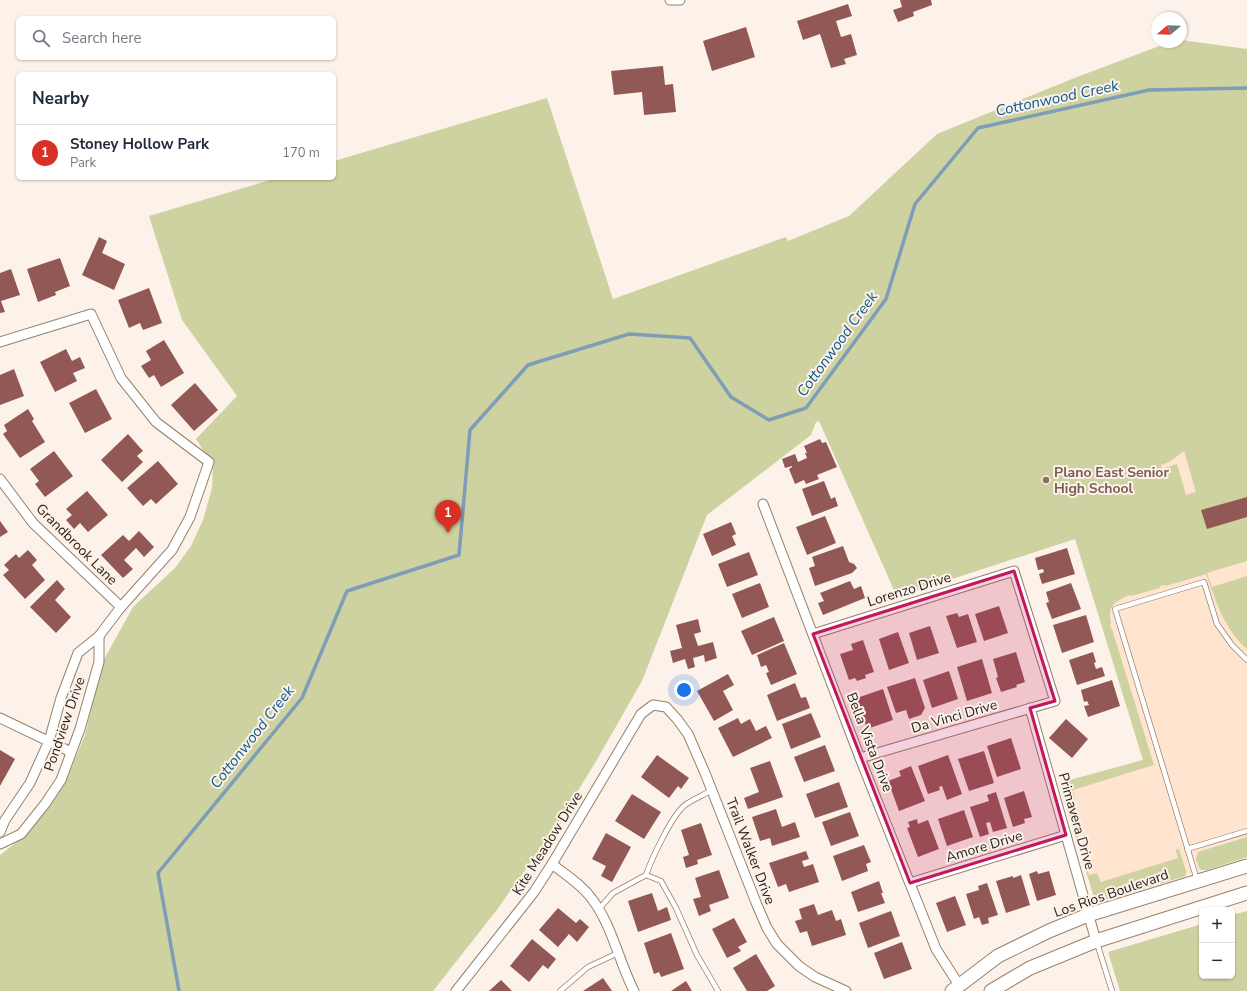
<!DOCTYPE html>
<meta charset="utf-8">
<style>
body{margin:0;font-family:"Nunito Sans",sans-serif;background:#f2f2f3;color:#1f2937}
.controls{position:absolute;right:12px;bottom:12px;display:grid;overflow:hidden;border-radius:6px;box-shadow:0 1px 3px #0004}
.controls button{width:36px;height:36px;display:grid;place-items:center;padding:0;border:0;border-bottom:1px solid #e0e1e3;background:#fff;color:#1f2937;font:20px sans-serif}
.compass{position:absolute;left:1151px;top:12px;width:36px;height:36px;border-radius:50%;background:#fff;box-shadow:0 1px 3px #0004;rotate:251deg}
.you{position:absolute;left:684px;top:690px;width:14px;height:14px;margin:-10px;border:3px solid #fff;border-radius:50%;background:#1a73e8;box-shadow:0 0 0 6px #1a73e833}
.badge{display:grid;place-items:center;width:26px;height:26px;border-radius:50%;background:#d93025;color:#fff;font-size:13px;font-weight:700}
.pin{position:absolute;translate:-50% -33px;filter:drop-shadow(0 1px 2px #0008)}
.pin::after{content:'';position:absolute;top:21px;width:14px;height:12px;background:inherit;clip-path:polygon(0 0,100% 0,50% 100%)}
.list{margin:0;padding:0;list-style:none}
h2{display:flex;justify-content:space-between;align-items:center;height:52px;margin:0;padding:0 16px;font-size:17px}
h2 small{font-size:13px;font-weight:400;color:#747a83}
.list li{display:grid;grid-template-columns:26px 1fr auto;gap:12px;align-items:center;box-sizing:border-box;height:56px;padding:0 16px;border-top:1px solid #e0e1e3}
.list b{display:block;font-size:15px;white-space:nowrap}
.list p{margin:0;font-size:13px;white-space:nowrap;color:#747a83}
.list em{font-size:13px;font-style:normal;color:#747a83}
.icon{flex:none;width:22px;height:22px;fill:none;stroke:currentColor;stroke-width:2;stroke-linecap:round;stroke-linejoin:round}
.map{position:relative;flex:none;width:1247px;height:991px;overflow:hidden}
.search{position:absolute;background:#fff;box-shadow:0 1px 3px #0004;left:16px;top:16px;width:320px;height:44px;display:flex;align-items:center;gap:10px;box-sizing:border-box;padding:0 14px;border-radius:6px;color:#747a83;font-size:15px}
.panel{position:absolute;background:#fff;box-shadow:0 1px 3px #0004;left:16px;top:72px;width:320px;height:108px;border-radius:6px}
.map>svg:first-child{display:block}
.built{fill:#ffe5d0}
.green{fill:#ced2a0;fill-rule:evenodd}
.lines{fill:none;stroke-linecap:round;stroke-linejoin:round}
.stream{stroke:#7e9db7;stroke-width:3.5}
.building{fill:#915855}
.service-casing{stroke:#97806c;stroke-width:6}
.minor-casing{stroke:#97806c;stroke-width:11}
.secondary-casing{stroke:#97806c;stroke-width:15}
.service{stroke:#fff;stroke-width:4.5}
.minor{stroke:#fff;stroke-width:9}
.secondary{stroke:#fff;stroke-width:13}
.marked{fill:#c2185b;fill-opacity:0.2;stroke:#c2185b;stroke-width:3;stroke-linejoin:round}
.education-dot{fill:#8d6e63;stroke:#fcf2e9;stroke-width:1.5}
.labels{text-anchor:middle;stroke-width:4;stroke-linejoin:round;paint-order:stroke}
.education-label{font-size:14px;font-weight:bold;fill:#785e54;stroke:#fcf2e9;text-anchor:start}
.street-label{font-size:14px;fill:#271e16;stroke:#fcf2e9}
.water-label{font-size:15px;font-style:italic;fill:#0b598b;stroke:#fcf2e9}
</style>
<div class="map">
<svg width="1247" height="991" viewBox="0 0 1247 991">
<rect width="100%" height="100%" fill="#fcf2e9"/>
<path class="built" d="M1247 134V856L1095 902 1059 783 1143 760 1075 539 897 597Z"/>
<g class="green">
<path d="M1181 40 1247 49V497L1202 510 1247 517V561L1207 573 1212 587 1247 576V649C1224 629 1216 601 1206 574L1166 586 1165 585 1160 586V588L1131 596V595L1124 597V598C1111 603 1108 610 1111 623L1110 624 1111 629H1112L1154 765 1073 790 1075 798 1067 802 1089 875 1097 873 1101 882 1178 858 1176 851 1177 849H1179L1186 871V876L1103 901 1093 894 1059 783 1143 760 1075 539 897 597 819 421 816 422 811 435 707 515 642 681 595 763 553 831 496 911 433 991H0V855L22 838 47 810 68 776 85 735 102 663 133 607 175 568 191 546 203 520 212 488 213 466 196 439 237 396 182 320 149 216 277 178H334V161L547 98 613 299 786 237 788 241 849 216 937 134 1077 77 1170 42H1181ZM1184 451 1196 492 1186 495 1177 464 1162 469 1161 465 1169 462Z"/>
<path d="M1247 837V857L1207 870H1200L1196 859 1198 852Z"/>
<path d="M1247 911V991H1120L1108 952 1202 924V976H1232V915Z"/>
</g>
<g class="lines">
<path class="stream" d="M179 991 158 873 302 698 347 591 459 555 470 430 528 365 629 334 690 338 731 397 769 420 806 408 886 299 915 204 978 128 1149 90 1247 88"/>
</g>
<g class="building">
<path d="M900 0H931L932 5 913 12 914 16 898 22 893 10 902 7Z"/>
<path d="M848 4 852 16 836 21 841 37 851 34 857 55 844 59 846 64 831 68 820 34 803 40 797 21Z"/>
<path d="M746 27 755 57 712 71 703 41Z"/>
<path d="M663 66 665 85 673 84 676 112 644 115 642 92 614 95 611 71Z"/>
<path d="M99 237 107 241 102 253 125 264 114 290 82 275Z"/>
<path d="M60 258 70 286 55 292 56 295 38 302 27 269Z"/>
<path d="M11 269 20 295 1 301 5 312 0 313V273Z"/>
<path d="M149 288 162 323 143 330 140 323 129 328 118 300Z"/>
<path d="M164 340 184 373 161 387 154 375 149 378 141 366 151 360 146 351Z"/>
<path d="M66 349 72 361 80 357 85 368 73 373 77 381 55 392 40 362Z"/>
<path d="M14 369 24 396 0 405V375Z"/>
<path d="M195 383 218 410 194 431 171 405Z"/>
<path d="M96 389 112 419 85 433 69 403Z"/>
<path d="M28 409 34 419 32 421 45 442 20 458 3 434 7 431 4 425Z"/>
<path d="M128 434 143 451 137 456 143 462 122 482 101 460Z"/>
<path d="M820 439 822 443 826 442 837 467 817 475 819 479 806 484 804 480 795 484 789 469 792 467V466L785 468 782 459 795 454 798 462 807 458 805 453H807L804 446Z"/>
<path d="M54 451 73 476 45 497 35 484 39 481 30 469Z"/>
<path d="M158 461 178 484 156 504 151 499 143 506 127 488Z"/>
<path d="M824 481 831 499 835 497 838 506 812 516 802 489Z"/>
<path d="M87 491 108 515 88 532 80 523 74 529 66 520 72 515 66 509Z"/>
<path d="M1247 497V517L1207 529 1201 510Z"/>
<path d="M825 516 836 543 807 555 796 527Z"/>
<path d="M0 521 8 532 0 537Z"/>
<path d="M731 522 736 534 732 536 736 545 712 556 703 534Z"/>
<path d="M139 531 154 547 144 557 136 548 124 560 133 569 123 578 101 555 123 535 129 541Z"/>
<path d="M843 546 849 562 854 564 857 568 852 573 815 586 809 568 815 566 812 557Z"/>
<path d="M1067 548 1075 574 1042 584 1039 574 1044 572 1043 569 1038 570 1035 558Z"/>
<path d="M28 550 37 560 32 565 45 580 25 599 3 575 9 570 4 565 16 554 19 558Z"/>
<path d="M749 552 758 575 727 587 718 564Z"/>
<path d="M57 580 65 589 55 600 71 617 56 633 30 607Z"/>
<path d="M850 581 854 589 861 586 865 598 823 615 818 603 824 601 820 593Z"/>
<path d="M760 583 769 607 742 618 732 594Z"/>
<path d="M1071 583 1081 609 1052 619 1046 603 1049 602 1046 592Z"/>
<path d="M999 606 1008 633 984 641 975 614Z"/>
<path d="M957 613 959 617 968 614 977 642 957 648 946 616Z"/>
<path d="M1086 615 1094 642 1062 653 1053 625Z"/>
<path d="M774 617 784 641 752 655 741 631Z"/>
<path d="M698 619 701 632 694 634 698 646 713 642 717 658 705 662 704 655 693 658 695 667 688 669 685 659 673 663 670 651 682 648 676 625Z"/>
<path d="M930 626 939 653 917 660 909 633Z"/>
<path d="M898 632 909 663 889 670 879 639Z"/>
<path d="M863 640 874 672 865 675 866 678 857 681 855 678 849 680 840 654 853 650 851 644Z"/>
<path d="M784 643 797 674 771 685 766 673 769 672 766 665 761 667 757 655Z"/>
<path d="M1016 652 1025 682 1016 685 1017 687 1001 692 996 678 998 677 993 659Z"/>
<path d="M1093 652 1096 662 1094 663 1096 669 1102 667 1105 676 1077 685 1069 660Z"/>
<path d="M982 659 992 693 967 701 957 667Z"/>
<path d="M949 671 958 699 932 708 923 680Z"/>
<path d="M728 674 734 685 723 691 733 710 714 721 697 691Z"/>
<path d="M915 678 925 708 921 715 909 719 906 710 896 713 887 687Z"/>
<path d="M1112 680 1120 706 1088 717 1084 706 1089 705 1087 701 1084 702 1081 690Z"/>
<path d="M795 683 801 698 806 697 810 708 777 721 767 695Z"/>
<path d="M883 689 893 720 867 729 857 698Z"/>
<path d="M811 713 821 737 791 749 782 724Z"/>
<path d="M738 718 741 724 750 719 756 731 766 726 772 738 733 757 718 728Z"/>
<path d="M1066 719 1088 739 1072 758 1049 738Z"/>
<path d="M1011 738 1021 769 997 777 987 746Z"/>
<path d="M825 745 835 771 804 782 794 757Z"/>
<path d="M0 750 15 759 0 786Z"/>
<path d="M984 751 994 783 969 791 958 759Z"/>
<path d="M657 755 689 778 681 789 678 786 669 798 641 777Z"/>
<path d="M948 755 962 794 947 800 942 786 939 787 940 790 928 794 918 766Z"/>
<path d="M770 761 783 797 748 809 744 798 759 792 750 768Z"/>
<path d="M911 766 925 801 899 811 888 781 901 776 899 771Z"/>
<path d="M839 782 848 807 815 818 806 794Z"/>
<path d="M1024 791 1032 817 1024 819 1025 823 1013 827 1004 798Z"/>
<path d="M996 792 1007 828 993 832 990 822 986 823 989 834 980 837 970 807 989 801 987 795Z"/>
<path d="M632 794 661 812 644 839 615 821Z"/>
<path d="M776 809 782 827 795 822 800 837 772 846 770 838 760 841 752 817Z"/>
<path d="M964 810 973 837 947 846 938 819Z"/>
<path d="M850 812 859 836 831 846 822 822Z"/>
<path d="M917 819 918 824 928 820 939 849 918 857 907 828 910 827 908 822Z"/>
<path d="M701 823 712 855 697 860 698 864 686 868 683 857 689 855 681 830Z"/>
<path d="M606 833 631 847 612 882 601 876 606 866 592 859Z"/>
<path d="M864 845 871 862 866 864 868 871 842 881 833 856Z"/>
<path d="M806 851 809 859 802 861 804 867 813 864 819 882 789 892 786 884 778 887 769 863Z"/>
<path d="M719 870 729 898 709 905 711 911 699 916 693 899 701 897 695 878Z"/>
<path d="M1037 871 1038 874 1049 871 1056 895 1037 901 1029 874Z"/>
<path d="M1021 875 1030 905 1006 913 996 881 1013 876V878Z"/>
<path d="M879 881 883 893H881L885 903 858 912 851 892Z"/>
<path d="M987 883 998 915 988 918 989 923 982 925 979 917 974 919 966 894 979 890 978 886Z"/>
<path d="M652 893 658 911 667 907 671 920 638 932 628 901Z"/>
<path d="M955 896 966 925 947 932 936 903Z"/>
<path d="M814 904 818 915 832 910 836 921 841 919 846 935 812 946 807 931 800 933 795 921 802 919 799 909Z"/>
<path d="M558 908 576 923 580 919 589 927 577 942 569 934 558 947 539 930Z"/>
<path d="M891 911 900 936 868 948 859 923Z"/>
<path d="M734 918 747 942 738 947 741 951 727 958 712 929Z"/>
<path d="M671 933 684 969 661 977 659 972 654 974 644 943Z"/>
<path d="M532 939 556 959 548 969 543 965 529 982 510 966Z"/>
<path d="M902 942 912 969 884 979 874 953Z"/>
<path d="M756 954 775 986 767 991H747L733 968Z"/>
<path d="M603 978 612 991H583Z"/>
<path d="M501 980 512 991H489Z"/>
<path d="M686 981 692 991H671Z"/>
</g>
<g class="lines">
<g class="service-casing">
<g id="service">
<path d="M1187 849 1247 831"/>
<path d="M646 875C652 858 672 815 685 805 693 799 704 795 712 790"/>
<path d="M1197 880 1115 609 1204 582 1217 624 1232 645 1247 660"/>
<path d="M599 909 613 893 646 875 661 881 676 908 697 955 718 991"/>
<path d="M1097 943 1112 991"/>
<path d="M560 991 588 967 618 953"/>
</g>
</g>
<g class="minor-casing">
<g id="minor">
<path d="M670 0H680"/>
<path d="M0 342 91 314 121 378 156 422 209 462 190 517 172 550 121 607 99 636 78 653 61 698 49 741 30 783 5 820 0 832"/>
<path d="M0 479 33 523 121 607"/>
<path d="M763 504 860 758 936 949 959 985"/>
<path d="M813 634 1014 571 1055 701 860 758"/>
<path d="M1030 708 1096 941"/>
<path d="M0 718 71 752"/>
<path d="M0 844 21 834 45 804 61 780 80 729 99 662V636"/>
<path d="M552 864C566 875 582 885 592 899 612 925 619 962 634 991"/>
<path d="M910 883 1066 835"/>
<path d="M456 991 534 892 552 864 641 714 653 705 666 707 677 719 688 734 705 773 757 905 767 928 777 944 799 966 815 977 846 991"/>
</g>
</g>
<g class="secondary-casing">
<g id="secondary">
<path d="M952 991 998 956 1049 931 1088 915 1247 866"/>
<path d="M991 991 1030 968 1096 941 1247 893"/>
</g>
</g>
<use href="#service" class="service"/>
<use href="#minor" class="minor"/>
<use href="#secondary" class="secondary"/>
</g>
<path class="marked" d="M1014 571 1055 701 1030 708 1066 835 910 883 813 634Z"/>
<circle class="education-dot" cx="1046" cy="480" r="4"/>
<g class="labels">
<g class="education-label">
<text x="1054" y="477">Plano East Senior<tspan x="1054" dy="16">High School</tspan></text>
</g>
<g class="street-label">
<text transform="translate(77 544) rotate(45)" y="5">Grandbrook Lane</text>
<text transform="translate(909 589) rotate(-17)" y="5">Lorenzo Drive</text>
<text transform="translate(954 716) rotate(-16)" y="5">Da Vinci Drive</text>
<text transform="translate(64 724) rotate(-71)" y="5">Pondview Drive</text>
<text transform="translate(870 742) rotate(69)" y="5">Bella Vista Drive</text>
<text transform="translate(1077 821) rotate(74)" y="5">Primavera Drive</text>
<text transform="translate(547 843) rotate(-58)" y="5">Kite Meadow Drive</text>
<text transform="translate(984 846) rotate(-17)" y="5">Amore Drive</text>
<text transform="translate(751 851) rotate(69)" y="5">Trail Walker Drive</text>
<text transform="translate(1111 893) rotate(-19)" y="5">Los Rios Boulevard</text>
</g>
<g class="water-label">
<text transform="translate(1057 98) rotate(-12)" y="5">Cottonwood Creek</text>
<text transform="translate(837 344) rotate(-54)" y="5">Cottonwood Creek</text>
<text transform="translate(252 737) rotate(-52)" y="5">Cottonwood Creek</text>
</g>
</g>
</svg>
<div class="controls">
<button>+</button>
<button>−</button>
</div>
<svg class="compass" viewBox="-18 -18 36 36"><path d="M0-13l5 13h-10z" fill="#e53935"/><path d="M0 13l5-13h-10z" fill="#747a83"/></svg>
<div class="you"></div>
<div class="pin badge" style="left:448px;top:533px">1</div>
<div class="search"><svg class="icon" aria-label="search" viewBox="0 0 24 24"><circle cx="10" cy="10" r="6"/><path d="M15 15l6 6"/></svg>Search here</div>
<section class="panel">
<h2>Nearby<small></small></h2>
<ul class="list">
<li><span class="badge">1</span><div><b>Stoney Hollow Park</b><p>Park</p></div><em>170 m</em></li>
</ul>
</section>
</div>
